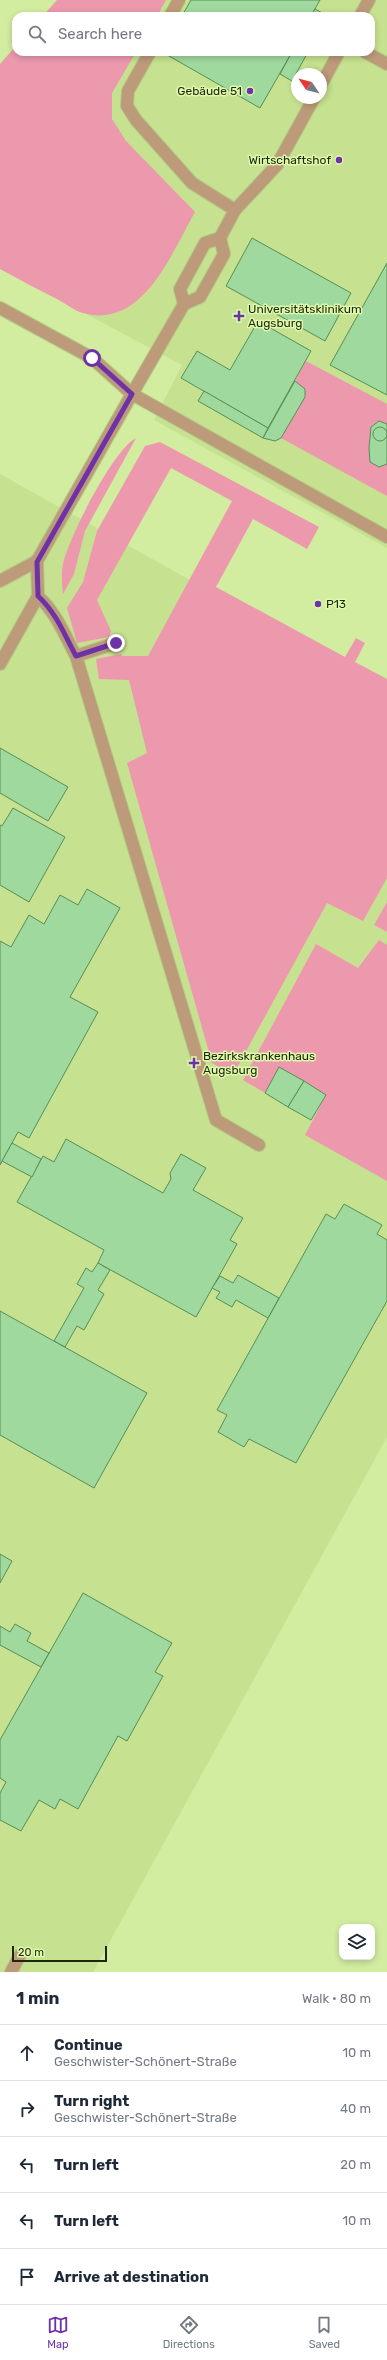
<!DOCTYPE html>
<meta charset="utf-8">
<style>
body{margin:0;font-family:Rubik,sans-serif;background:#f2f2f3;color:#1f2937}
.controls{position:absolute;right:12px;bottom:12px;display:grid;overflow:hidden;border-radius:8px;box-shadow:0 2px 6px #0003}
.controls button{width:36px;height:36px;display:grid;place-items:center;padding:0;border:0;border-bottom:1px solid #e0e1e3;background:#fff;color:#1f2937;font:20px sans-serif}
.compass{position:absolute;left:291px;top:68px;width:36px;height:36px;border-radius:50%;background:#fff;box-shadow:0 2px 6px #0003;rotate:305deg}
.scale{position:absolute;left:12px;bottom:10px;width:95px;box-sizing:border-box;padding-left:4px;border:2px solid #1e2709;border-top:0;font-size:11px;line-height:14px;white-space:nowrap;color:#1e2709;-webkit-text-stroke:3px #dff9ad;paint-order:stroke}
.stop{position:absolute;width:12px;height:12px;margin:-9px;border:3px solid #6e32a7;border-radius:50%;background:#fff}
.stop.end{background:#6e32a7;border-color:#fff;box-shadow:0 1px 4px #0008}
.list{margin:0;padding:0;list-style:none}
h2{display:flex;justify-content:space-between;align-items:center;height:52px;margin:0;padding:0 16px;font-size:17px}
h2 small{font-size:13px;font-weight:400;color:#747a83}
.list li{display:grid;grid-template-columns:26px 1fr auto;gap:12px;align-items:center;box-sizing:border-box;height:56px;padding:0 16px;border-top:1px solid #e0e1e3}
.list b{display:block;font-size:15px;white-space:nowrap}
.list p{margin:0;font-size:13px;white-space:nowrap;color:#747a83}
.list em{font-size:13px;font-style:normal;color:#747a83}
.icon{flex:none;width:22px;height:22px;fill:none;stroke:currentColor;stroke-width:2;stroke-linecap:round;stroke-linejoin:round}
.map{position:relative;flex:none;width:387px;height:1972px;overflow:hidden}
.search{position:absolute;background:#fff;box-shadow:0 2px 6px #0003;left:12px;right:12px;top:12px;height:44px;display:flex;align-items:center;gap:10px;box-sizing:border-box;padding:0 14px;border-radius:12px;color:#747a83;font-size:15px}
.sheet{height:332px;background:#fff}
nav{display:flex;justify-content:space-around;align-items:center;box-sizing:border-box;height:56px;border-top:1px solid #e0e1e3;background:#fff;font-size:11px;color:#747a83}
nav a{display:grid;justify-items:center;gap:2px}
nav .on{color:#6e32a7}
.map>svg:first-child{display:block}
.built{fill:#c6e18f;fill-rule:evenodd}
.green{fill:#ec99ae}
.building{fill:#9fd99d;stroke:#588e56}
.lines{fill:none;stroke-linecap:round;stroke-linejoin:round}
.lane-casing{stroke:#b2c985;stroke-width:14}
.street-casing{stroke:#b2c985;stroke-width:14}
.lane{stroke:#bd9a7a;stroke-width:12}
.street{stroke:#bd9a7a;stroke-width:12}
.route{stroke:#6e32a7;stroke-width:5}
.poi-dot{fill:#6e32a7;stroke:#dff9ad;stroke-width:1.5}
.labels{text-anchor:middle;stroke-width:3;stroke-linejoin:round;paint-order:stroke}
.poi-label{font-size:12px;fill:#1e2709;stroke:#dff9ad;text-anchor:start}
</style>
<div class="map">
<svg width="387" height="1972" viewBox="0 0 387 1972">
<rect width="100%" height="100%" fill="#d2eca0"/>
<g class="built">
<path d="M57 0H387V548L154 420 182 365 0 268V64L16 46V52H371V16H43ZM297 74H321V98H297Z"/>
<path d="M0 474 387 690V1437L93 1972H0Z"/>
</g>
<g class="green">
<path d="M57 0H166L157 16H43Z"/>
<path d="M16 46V52H136L112 93V119L126 141 195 212C172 252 143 330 83 313 75 311 66 304 59 300 39 290 20 280 0 269V64Z"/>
<path d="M306 361 387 404V496L281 438 305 397V389L295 381Z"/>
<path d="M136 438 85 531 74 574 63 594C62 584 61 573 63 564 69 537 113 450 136 438Z"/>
<path d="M160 442 319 527 307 549 253 519 216 587 345 657 356 638 365 643 355 662 387 679V878L363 921 327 903 233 1075 212 1063 127 763 147 753 129 680 99 679 96 659 121 654 122 656H148L232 501 171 468 97 600 111 631 109 637 77 643 67 608 83 582 97 531 145 446Z"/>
<path d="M387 902V932L374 925Z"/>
<path d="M379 940 387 945V1181L305 1135 326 1095 279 1067 265 1093 243 1080 316 944 358 968Z"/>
</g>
<g class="building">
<path d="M191 0H320L311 16H182Z"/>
<path d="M315 9 328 16H311Z"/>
<path d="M162 52H292L260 108Z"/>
<path d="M292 52H308L292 81 280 74Z"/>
<path d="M252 238 351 293 325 341 226 286Z"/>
<path d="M387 263V395L330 365Z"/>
<path d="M258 321 311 351 268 428 181 378 197 351 230 370Z"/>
<path d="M295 381 305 389V397L281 438 275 441 263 438Z"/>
<path d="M204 391 268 428 263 438 198 401Z"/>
<path d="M379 421 387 424V464L379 467 370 462 369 448 371 427Z"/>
<circle cx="380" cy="434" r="7"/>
<path d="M0 748 68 787 48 821 0 793Z"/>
<path d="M13 808 65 837 29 902 0 885V825L2 826Z"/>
<path d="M87 889 120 908 70 997 98 1012 29 1138 18 1132 0 1165V941L11 947 29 915 44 924 60 895 78 905Z"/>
<path d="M279 1067 304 1081 288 1107 265 1093Z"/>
<path d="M304 1081 326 1095 311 1120 288 1107Z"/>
<path d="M66 1139 163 1193 171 1179 170 1173 181 1154 206 1168 193 1190 243 1218 230 1240 237 1244 196 1317 98 1263 104 1250 17 1202 43 1156 54 1162Z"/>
<path d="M12 1143 41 1159 32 1177 2 1161Z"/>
<path d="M344 1204 382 1225 377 1234 387 1240V1301L296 1463 249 1439 244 1447 218 1432 227 1415 217 1410 326 1214 335 1219Z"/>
<path d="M98 1263 110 1270 98 1290 104 1294 84 1330 77 1326 65 1347 54 1341 84 1288 77 1284 86 1268 92 1272Z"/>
<path d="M238 1275 279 1298 268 1318 236 1300 232 1307 216 1298 220 1292 212 1288 220 1276 233 1283Z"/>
<path d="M0 1311 147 1393 94 1488 0 1435Z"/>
<path d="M0 1554 12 1561 0 1583Z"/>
<path d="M83 1593 172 1643 155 1672 163 1676 127 1741 118 1736 78 1809 60 1799 55 1809 39 1800 21 1831 0 1820V1793L6 1782 0 1778V1740Z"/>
<path d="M15 1624 31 1633 27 1641 49 1653 41 1667 0 1645V1626L10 1632Z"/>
</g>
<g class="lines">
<g class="lane-casing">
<g id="lane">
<path d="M170 16 179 0"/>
<path d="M360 16 369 0"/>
<path d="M150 52 128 91 127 106 136 120 192 183 235 210"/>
<path d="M365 52 387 64"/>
<path d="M321 85 339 52"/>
<path d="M220 238 224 254 200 297 184 304 132 394 387 537"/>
<path d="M184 304 180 289 205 243 220 238 235 210 277 165 314 98"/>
<path d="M0 581 37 561 38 596 0 664"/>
<path d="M38 596C57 614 64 634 76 656L216 1120 259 1145"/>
<path d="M76 656 116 643"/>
<path d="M11 1972 20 1955"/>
</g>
</g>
<g class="street-casing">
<path id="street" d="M0 308 92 358 132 394 37 561"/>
</g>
<use href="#lane" class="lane"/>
<use href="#street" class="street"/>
</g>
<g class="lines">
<path class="route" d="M92 358 132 394 37 562 38 596C57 614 64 634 76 656L116 643"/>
</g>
<g class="poi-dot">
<circle cx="250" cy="91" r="4"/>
<circle cx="339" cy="160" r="4"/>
<path d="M237 310h4v4h4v4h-4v4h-4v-4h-4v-4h4z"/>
<circle cx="318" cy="604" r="4"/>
<path d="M192 1057h4v4h4v4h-4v4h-4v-4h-4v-4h4z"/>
</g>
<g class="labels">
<g class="poi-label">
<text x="242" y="95" text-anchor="end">Gebäude 51</text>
<text x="331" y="164" text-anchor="end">Wirtschaftshof</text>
<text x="248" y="313">Universitätsklinikum<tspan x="248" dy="14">Augsburg</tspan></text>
<text x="326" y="608">P13</text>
<text x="203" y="1060">Bezirkskrankenhaus<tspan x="203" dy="14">Augsburg</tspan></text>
</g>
</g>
</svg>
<div class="controls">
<button><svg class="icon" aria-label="layers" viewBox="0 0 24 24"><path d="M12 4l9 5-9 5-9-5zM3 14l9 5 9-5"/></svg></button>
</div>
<svg class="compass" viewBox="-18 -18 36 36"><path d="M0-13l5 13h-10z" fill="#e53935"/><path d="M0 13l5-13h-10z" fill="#747a83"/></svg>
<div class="scale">20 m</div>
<div class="stop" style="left:92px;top:358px"></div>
<div class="stop end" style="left:116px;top:643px"></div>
<div class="search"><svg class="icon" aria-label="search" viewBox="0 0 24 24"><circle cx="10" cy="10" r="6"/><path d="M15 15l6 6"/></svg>Search here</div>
</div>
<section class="sheet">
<h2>1 min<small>Walk · 80 m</small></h2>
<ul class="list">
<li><svg class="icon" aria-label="ahead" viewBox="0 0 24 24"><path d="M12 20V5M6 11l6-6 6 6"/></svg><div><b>Continue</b><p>Geschwister-Schönert-Straße</p></div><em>10 m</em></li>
<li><svg class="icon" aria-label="right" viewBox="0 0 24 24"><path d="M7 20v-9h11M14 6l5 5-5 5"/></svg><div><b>Turn right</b><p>Geschwister-Schönert-Straße</p></div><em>40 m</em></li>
<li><svg class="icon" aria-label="left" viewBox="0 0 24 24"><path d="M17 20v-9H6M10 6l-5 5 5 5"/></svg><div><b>Turn left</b></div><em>20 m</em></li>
<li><svg class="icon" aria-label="left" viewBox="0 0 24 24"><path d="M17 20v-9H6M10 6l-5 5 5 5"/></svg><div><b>Turn left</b></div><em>10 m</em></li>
<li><svg class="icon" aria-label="arrive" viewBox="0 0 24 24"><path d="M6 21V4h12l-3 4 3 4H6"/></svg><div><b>Arrive at destination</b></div></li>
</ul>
</section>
<nav>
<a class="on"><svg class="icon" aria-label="map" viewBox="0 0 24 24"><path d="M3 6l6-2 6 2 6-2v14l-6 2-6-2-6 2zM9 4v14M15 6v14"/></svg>Map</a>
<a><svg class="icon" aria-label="directions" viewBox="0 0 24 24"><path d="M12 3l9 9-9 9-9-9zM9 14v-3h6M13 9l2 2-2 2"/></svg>Directions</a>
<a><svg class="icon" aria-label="saved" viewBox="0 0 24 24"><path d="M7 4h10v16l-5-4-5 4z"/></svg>Saved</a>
</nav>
